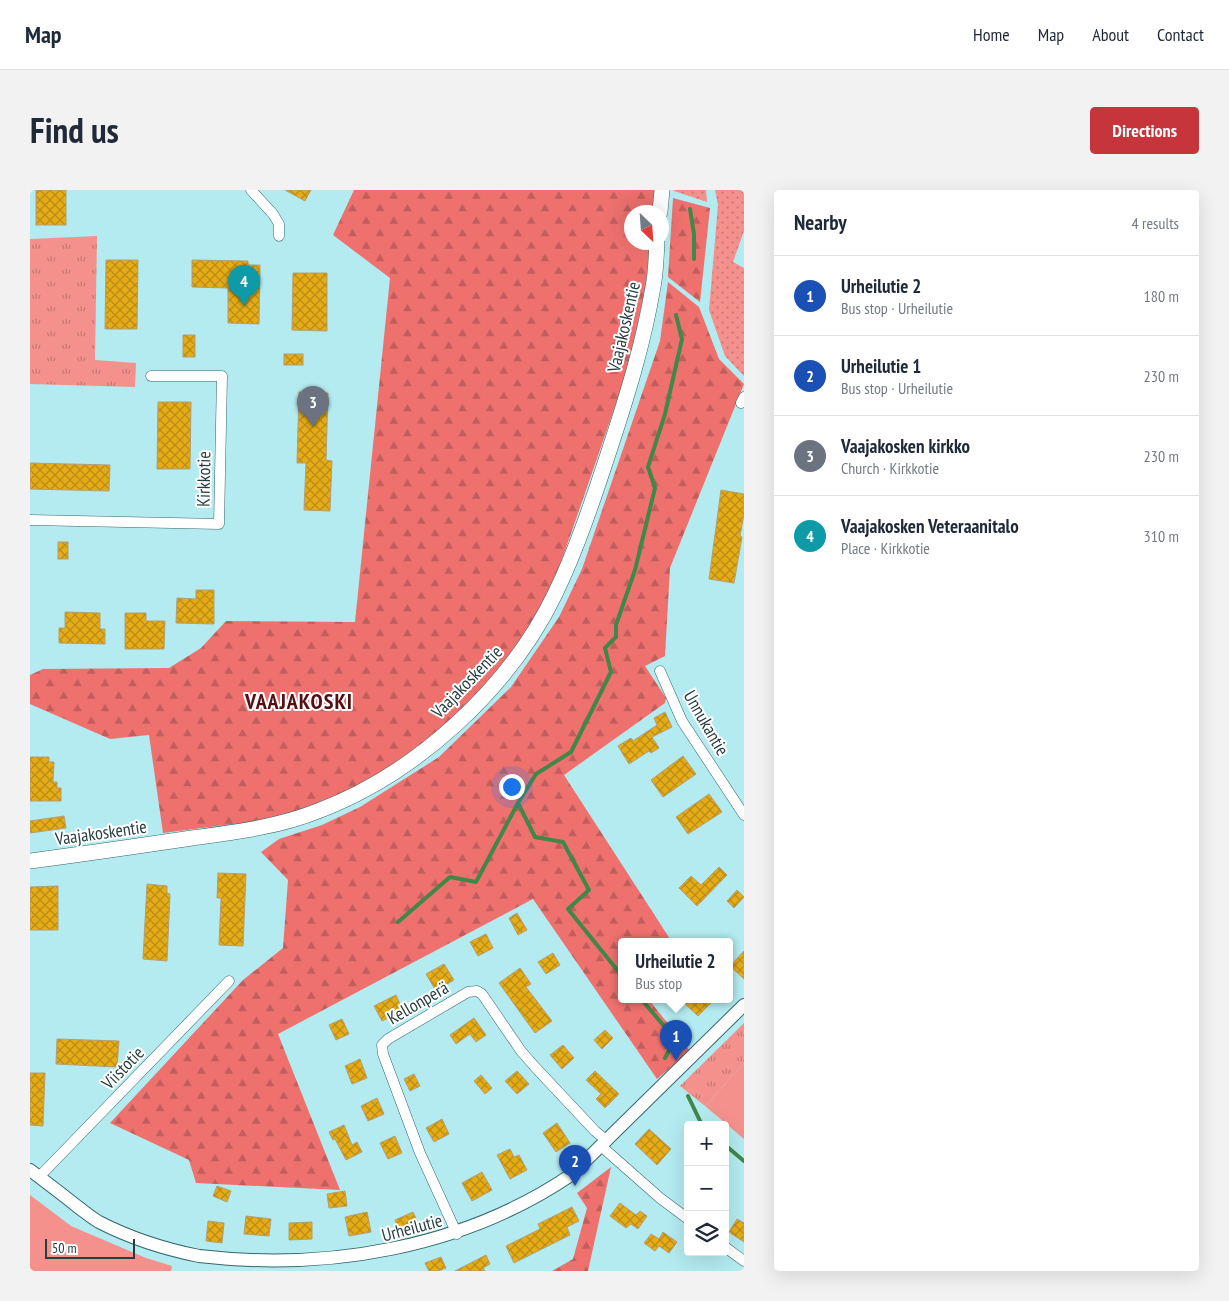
<!DOCTYPE html>
<meta charset="utf-8">
<style>
body{margin:0;font-family:"PT Sans Narrow",sans-serif;background:#f2f2f3;color:#1f2937}
.controls{position:absolute;right:15px;bottom:15px;display:grid;overflow:hidden;border-radius:5px;box-shadow:0 5px 20px #0002}
.controls button{width:45px;height:45px;display:grid;place-items:center;padding:0;border:0;border-bottom:1px solid #e0e1e3;background:#fff;color:#1f2937;font:25px sans-serif}
.compass{position:absolute;left:594px;top:15px;width:45px;height:45px;border-radius:50%;background:#fff;box-shadow:0 5px 20px #0002;rotate:155deg}
.scale{position:absolute;left:15px;bottom:12px;width:90px;box-sizing:border-box;padding-left:5px;border:2px solid #273e40;border-top:0;font-size:14px;line-height:18px;white-space:nowrap;color:#273e40;-webkit-text-stroke:4px #fff;paint-order:stroke}
.you{position:absolute;left:481px;top:596px;width:18px;height:18px;margin:-12px;border:4px solid #fff;border-radius:50%;background:#1a73e8;box-shadow:0 0 0 8px #1a73e833}
.badge{display:grid;place-items:center;width:32px;height:32px;border-radius:50%;background:#c5353b;color:#fff;font-size:16px;font-weight:700}
.pin{position:absolute;translate:-50% -41px;filter:drop-shadow(0 1px 2px #0008)}
.pin::after{content:'';position:absolute;top:26px;width:18px;height:15px;background:inherit;clip-path:polygon(0 0,100% 0,50% 100%)}
.popup{position:absolute;left:588px;top:748px;width:115px;height:65px;box-sizing:border-box;display:grid;place-content:center;border-radius:5px;background:#fff;filter:drop-shadow(0 1px 4px #0005);font-size:16px;white-space:nowrap;color:#747a83}
.popup b{font-size:19px;color:#1f2937}
.popup::after{content:'';position:absolute;left:50%;top:100%;margin-left:-10px;border:10px solid transparent;border-top-color:#fff}
.list{margin:0;padding:0;list-style:none}
h2{display:flex;justify-content:space-between;align-items:center;height:65px;margin:0;padding:0 20px;font-size:21px}
h2 small{font-size:16px;font-weight:400;color:#747a83}
.list li{display:grid;grid-template-columns:32px 1fr auto;gap:15px;align-items:center;box-sizing:border-box;height:80px;padding:0 20px;border-top:1px solid #e0e1e3}
.list b{display:block;font-size:19px;white-space:nowrap}
.list p{margin:0;font-size:16px;white-space:nowrap;color:#747a83}
.list em{font-size:16px;font-style:normal;color:#747a83}
.icon{flex:none;width:28px;height:28px;fill:none;stroke:currentColor;stroke-width:2;stroke-linecap:round;stroke-linejoin:round}
.map{position:relative;flex:none;width:714px;height:1081px;overflow:hidden;border-radius:5px}
header{display:flex;align-items:center;gap:30px;box-sizing:border-box;height:70px;padding:0 25px;background:#fff;border-bottom:1px solid #e0e1e3}
header strong{font-size:24px}
nav{display:flex;gap:28px;margin-inline-start:auto;font-size:18px}
.intro{display:flex;align-items:center;justify-content:space-between;box-sizing:border-box;height:120px;padding:0 30px}
h1{margin:0;font-size:35px}
.button{padding:12px 22px;border-radius:5px;background:#c5353b;color:#fff;font-size:18px;font-weight:700}
main{display:flex;gap:30px;padding:0 30px}
aside{flex:1;background:#fff;border-radius:5px;box-shadow:0 5px 20px #0002}
.map>svg:first-child{display:block}
.grass{fill:url(#grass-dots)}
.forest{fill:url(#forest-firs)}
.park{fill:url(#park-tufts)}
.pitch{fill:#f4918c}
.lines{fill:none;stroke-linecap:round;stroke-linejoin:round}
.stream{stroke:#408748;stroke-width:4}
.building{fill:url(#building-cross-hatch);stroke:#b29e79}
.minor-casing{stroke:#33686d;stroke-width:11}
.tertiary-casing{stroke:#33686d;stroke-width:14}
.secondary-casing{stroke:#33686d;stroke-width:16}
.minor{stroke:#fff;stroke-width:10}
.tertiary{stroke:#fff;stroke-width:12}
.secondary{stroke:#fff;stroke-width:15}
.labels{text-anchor:middle;stroke-width:4;stroke-linejoin:round;paint-order:stroke}
.street-label{font-size:18px;fill:#273e40;stroke:#fff}
.district-label{font-size:22px;font-weight:bold;letter-spacing:1px;fill:#551014;stroke:#fff}
</style>
<header>
<strong>Map</strong>
<nav><a>Home</a><a>Map</a><a>About</a><a>Contact</a></nav>
</header>
<div class="intro"><h1>Find us</h1><a class="button">Directions</a></div>
<main>
<div class="map">
<svg width="714" height="1081" viewBox="0 0 714 1081">
<defs>
<pattern id="grass-dots" width="8" height="8" patternUnits="userSpaceOnUse" patternTransform="scale(1.25)"><rect width="8" height="8" fill="#f4918c"/><path d="M2 2h.1M6 6h.1" fill="none" stroke="#c67874" stroke-width="1.8" stroke-linecap="round"/></pattern>
<pattern id="forest-firs" width="22" height="20" patternUnits="userSpaceOnUse" patternTransform="scale(1.25)"><rect width="22" height="20" fill="#ee716e"/><path d="M5 1l3.5 6h-7zM16 11l3.5 6h-7z" fill="#c15e5c"/></pattern>
<pattern id="park-tufts" width="24" height="20" patternUnits="userSpaceOnUse" patternTransform="scale(1.25)"><rect width="24" height="20" fill="#f4918c"/><path d="M3 7l-1-3M5 7V3M7 7l1-3M15 17l-1-3M17 17v-4M19 17l1-3" fill="none" stroke="#c67874"/></pattern>
<pattern id="building-cross-hatch" width="8" height="8" patternUnits="userSpaceOnUse" patternTransform="scale(1.25)"><rect width="8" height="8" fill="#e6ac17"/><path d="M0 0l8 8M0 8l8-8" fill="none" stroke="#ba8d16"/></pattern>
</defs>
<rect width="100%" height="100%" fill="#b3ebf0"/>
<g class="grass">
<path d="M644 0H676L677 12 644 1Z"/>
<path d="M685 0H714V41L703 72 714 78V186L695 166 679 120 688 15Z"/>
</g>
<g class="forest">
<path d="M324 0H626L623 22H602V52L620 53 616 95 598 179 521 401 495 448 465 485 432 520 399 548 362 576 320 600 287 615 241 629 133 643 119 545 80 549 0 514V485L13 479 139 478 171 458 196 431 325 432 360 88 303 45Z"/>
<path d="M643 8 680 18 670 112 638 87Z"/>
<path d="M638 92 669 117 689 169 714 194 640 378 635 466 615 476 636 508 635 513 534 585 642 752H592V810H619L660 861 627 889 503 709 248 844 310 1000 166 993 159 970 80 933 213 790 253 758 258 690 231 662 249 649 292 635 330 617 409 567 481 497 529 427 552 379 630 151Z"/>
<path d="M581 977 558 1081H522L543 1069 557 1018 547 1003Z"/>
</g>
<g class="park">
<path d="M67 46 65 170 106 173 105 197 0 194V49Z"/>
<path d="M714 833V873L675 916 650 896Z"/>
</g>
<g class="pitch">
<path d="M714 873V949L675 916Z"/>
<path d="M0 1005 41 1036 116 1068 142 1076 141 1081H0Z"/>
</g>
<g class="lines">
<g class="stream">
<path d="M660 19 664 44V69"/>
<path d="M368 732 420 687 446 692 488 613"/>
<path d="M592 786 538 719 559 700 533 652 505 647 488 613 506 584 541 562 581 482 575 458 586 447V435L605 380 625 298 618 277 635 224 652 149 646 125"/>
<path d="M612 810 645 849 635 868"/>
<path d="M658 906 672 935"/>
<path d="M695 955 714 971"/>
</g>
</g>
<g class="building">
<rect x="6" y="0" width="30" height="35"/>
<path d="M255 0H281L275 11Z"/>
<path d="M76 70H108L107 139H75Z"/>
<path d="M162 70 218 71V75H230L229 134 198 133V98L162 97Z"/>
<path d="M263 83H297V141L262 140Z"/>
<rect x="153" y="145" width="12" height="22"/>
<rect x="254" y="164" width="19" height="11"/>
<path d="M269 202 298 203 296 270 302 271 300 321 274 320 276 273H267Z"/>
<path d="M128 212H161L160 279H127Z"/>
<path d="M0 273 80 275 79 301 0 299Z"/>
<path d="M691 300 714 304V324L710 346 712 347 704 393 679 389Z"/>
<rect x="28" y="352" width="10" height="17"/>
<path d="M166 400H184V434L146 433 147 408 166 409Z"/>
<path d="M35 422 70 423V439H75V454L29 453V438H35Z"/>
<path d="M95 423H116V431H135L134 459H95Z"/>
<path d="M635 522 642 537 622 547 629 558 621 563 619 561 599 574 588 556 601 548 603 551 627 535 624 528Z"/>
<path d="M653 566 666 584 633 607 621 590Z"/>
<path d="M0 567H19V572H24L23 592H27V598H31V611H0Z"/>
<path d="M679 604 692 622 658 644 646 627Z"/>
<path d="M34 626 36 638 0 643V631Z"/>
<path d="M689 677 697 685 667 716 649 698 661 686 671 695Z"/>
<path d="M188 683 216 684 213 756 189 755 191 708H187Z"/>
<path d="M117 694 137 696V703L140 704 137 771 113 769Z"/>
<path d="M28 696V740H0V697Z"/>
<path d="M707 700 714 707 704 718 697 711Z"/>
<path d="M487 723 497 740 488 745 479 728Z"/>
<path d="M456 744 463 758 448 766 440 752Z"/>
<path d="M714 761V789L700 776Z"/>
<path d="M523 763 530 775 516 784 508 772Z"/>
<path d="M414 774 424 790 406 801 396 784Z"/>
<path d="M490 778 501 794 496 797 522 831 505 843 469 793Z"/>
<path d="M366 805 373 821 352 831 344 816Z"/>
<path d="M651 810H684L668 826Z"/>
<path d="M444 828 456 845 446 852 440 844 426 854 420 845Z"/>
<path d="M312 829 319 844 306 850 299 835Z"/>
<path d="M575 840 583 848 572 859 564 850Z"/>
<path d="M27 849 89 851 87 877 26 874Z"/>
<path d="M533 855 544 868 532 879 520 865Z"/>
<path d="M330 869 337 888 322 894 315 876Z"/>
<path d="M487 881 499 894 487 904 475 891Z"/>
<path d="M565 881 589 904 575 918 566 909 571 904 556 890Z"/>
<path d="M0 883H15L13 936 0 935Z"/>
<path d="M384 884 390 896 380 901 374 889Z"/>
<path d="M451 885 462 898 455 904 444 891Z"/>
<path d="M347 908 354 924 338 931 331 916Z"/>
<path d="M412 929 419 944 404 952 396 938Z"/>
<path d="M527 933 540 953 526 962 513 943Z"/>
<path d="M314 935 322 955 327 952 332 962 316 970 305 949 303 950 299 942Z"/>
<path d="M619 939 641 959 627 975 605 954Z"/>
<path d="M365 946 372 963 358 969 350 953Z"/>
<path d="M480 959 484 967 489 965 497 980 480 989 467 965Z"/>
<path d="M452 982 462 1000 442 1011 432 993Z"/>
<path d="M187 996 201 1001 197 1012 183 1006Z"/>
<path d="M315 1001 317 1016 299 1018 297 1004Z"/>
<path d="M590 1013 606 1025 610 1021 617 1026 608 1039 601 1034 596 1038 580 1026Z"/>
<path d="M542 1017 549 1031 537 1037 540 1045 484 1073 476 1056 510 1039 508 1034Z"/>
<path d="M337 1022 341 1042 319 1046 315 1027Z"/>
<path d="M383 1022 389 1035 370 1043 365 1030Z"/>
<path d="M216 1026 241 1029 239 1046 214 1044Z"/>
<path d="M707 1029 714 1033V1052L699 1042Z"/>
<path d="M178 1031 194 1033 192 1053 176 1051Z"/>
<path d="M282 1032V1049L259 1050V1033Z"/>
<path d="M633 1042 647 1052 639 1063 629 1056 625 1061 614 1053 621 1044 629 1049Z"/>
<path d="M456 1065 460 1074 453 1078 455 1081H425Z"/>
<path d="M411 1067 416 1078 408 1081H399L395 1073Z"/>
</g>
<g class="lines">
<g class="minor-casing">
<g id="minor">
<path d="M221 0 243 24 249 34V46"/>
<path d="M711 213 714 207"/>
<path d="M0 330 189 334 192 186H121"/>
<path d="M630 481 652 531 714 625"/>
<path d="M571 956 630 1008 658 1029"/>
<path d="M9 987 199 791"/>
<path d="M427 1044 390 963 353 864 352 855 358 849 438 802 447 801 452 804 491 861 505 877 565 941 577 951"/>
<path d="M695 1057 714 1071"/>
</g>
</g>
<g class="tertiary-casing">
<path id="tertiary" d="M0 980C16 992 32 1004 48 1017 55 1022 62 1028 69 1032 102 1049 134 1059 169 1066 298 1081 433 1058 541 985L714 815"/>
</g>
<g class="secondary-casing">
<g id="secondary">
<path d="M630 22 632 0"/>
<path d="M0 671C54 664 108 656 162 648 205 642 248 637 288 621 386 584 480 498 525 404 547 359 565 304 581 255 598 203 614 151 623 97 626 83 626 67 627 52"/>
</g>
</g>
<use href="#minor" class="minor"/>
<use href="#tertiary" class="tertiary"/>
<use href="#secondary" class="secondary"/>
</g>
<g class="labels">
<g class="street-label">
<text transform="translate(594 137) rotate(-77)" y="6">Vaajakoskentie</text>
<text transform="translate(174 289) rotate(-89)" y="6">Kirkkotie</text>
<text transform="translate(437 492) rotate(-46)" y="6">Vaajakoskentie</text>
<text transform="translate(676 533) rotate(60)" y="6">Unnukantie</text>
<text transform="translate(71 643) rotate(-8)" y="6">Vaajakoskentie</text>
<text transform="translate(388 813) rotate(-30)" y="6">Kellonperä</text>
<text transform="translate(93 878) rotate(-46)" y="6">Viistotie</text>
<text transform="translate(382 1038) rotate(-15)" y="6">Urheilutie</text>
</g>
<g class="district-label">
<text x="269" y="519">VAAJAKOSKI</text>
</g>
</g>
</svg>
<div class="controls">
<button>+</button>
<button>−</button>
<button><svg class="icon" aria-label="layers" viewBox="0 0 24 24"><path d="M12 4l9 5-9 5-9-5zM3 14l9 5 9-5"/></svg></button>
</div>
<svg class="compass" viewBox="-18 -18 36 36"><path d="M0-13l5 13h-10z" fill="#e53935"/><path d="M0 13l5-13h-10z" fill="#747a83"/></svg>
<div class="scale">50 m</div>
<div class="you"></div>
<div class="pin badge" style="left:646px;top:871px;background:#1a4fb4">1</div>
<div class="popup"><b>Urheilutie 2</b>Bus stop</div>
<div class="pin badge" style="left:545px;top:996px;background:#1a4fb4">2</div>
<div class="pin badge" style="left:283px;top:237px;background:#6b7280">3</div>
<div class="pin badge" style="left:214px;top:116px;background:#0f9aa8">4</div>
</div>
<aside>
<h2>Nearby<small>4 results</small></h2>
<ul class="list">
<li><span class="badge" style="background:#1a4fb4">1</span><div><b>Urheilutie 2</b><p>Bus stop · Urheilutie</p></div><em>180 m</em></li>
<li><span class="badge" style="background:#1a4fb4">2</span><div><b>Urheilutie 1</b><p>Bus stop · Urheilutie</p></div><em>230 m</em></li>
<li><span class="badge" style="background:#6b7280">3</span><div><b>Vaajakosken kirkko</b><p>Church · Kirkkotie</p></div><em>230 m</em></li>
<li><span class="badge" style="background:#0f9aa8">4</span><div><b>Vaajakosken Veteraanitalo</b><p>Place · Kirkkotie</p></div><em>310 m</em></li>
</ul>
</aside>
</main>
